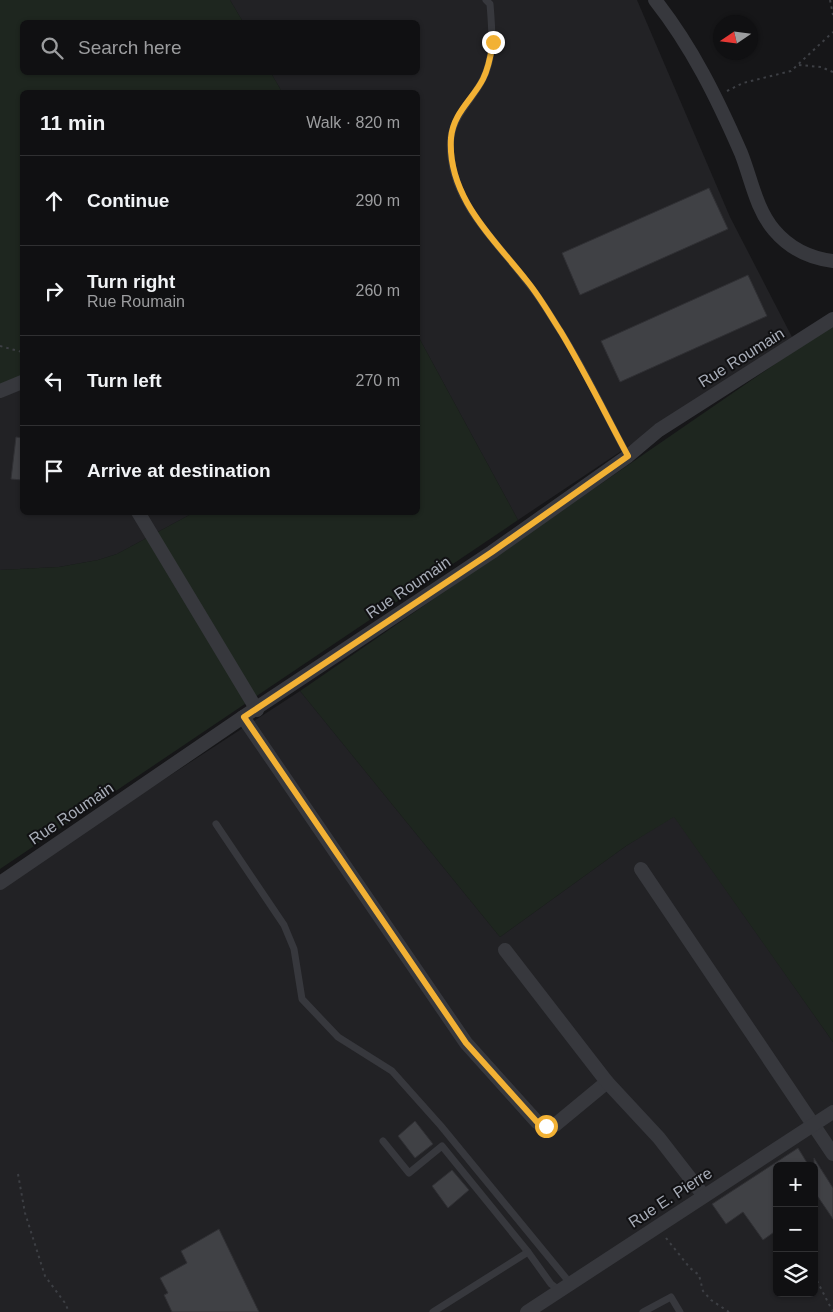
<!DOCTYPE html>
<meta charset="utf-8">
<style>
body{margin:0;font-family:Arial,sans-serif;background:#19191b;color:#f1f3f6}
.controls{position:absolute;right:15px;bottom:15px;display:grid;overflow:hidden;border-radius:8px;box-shadow:0 1px 4px #0004}
.controls button{width:45px;height:45px;display:grid;place-items:center;padding:0;border:0;border-bottom:1px solid #303032;background:#101012;color:#f1f3f6;font:25px sans-serif}
.compass{position:absolute;left:713px;top:15px;width:45px;height:45px;border-radius:50%;background:#101012;box-shadow:0 1px 4px #0004;rotate:257deg}
.stop{position:absolute;width:15px;height:15px;margin:-11px;border:4px solid #f2b134;border-radius:50%;background:#fff}
.stop.end{background:#f2b134;border-color:#fff;box-shadow:0 1px 5px #0008}
.list{margin:0;padding:0;list-style:none}
h2{display:flex;justify-content:space-between;align-items:center;height:65px;margin:0;padding:0 20px;font-size:21px}
h2 small{font-size:16px;font-weight:400;color:#9c9d9f}
.list li{display:grid;grid-template-columns:32px 1fr auto;gap:15px;align-items:center;box-sizing:border-box;height:90px;padding:0 20px;border-top:1px solid #303032}
.list b{display:block;font-size:19px;white-space:nowrap}
.list p{margin:0;font-size:16px;white-space:nowrap;color:#9c9d9f}
.list em{font-size:16px;font-style:normal;color:#9c9d9f}
.icon{flex:none;width:28px;height:28px;fill:none;stroke:currentColor;stroke-width:2;stroke-linecap:round;stroke-linejoin:round}
.map{position:relative;flex:none;width:833px;height:1312px;overflow:hidden}
.search{position:absolute;background:#101012;box-shadow:0 1px 4px #0004;left:20px;top:20px;width:400px;height:55px;display:flex;align-items:center;gap:12px;box-sizing:border-box;padding:0 18px;border-radius:8px;color:#9c9d9f;font-size:19px}
.panel{position:absolute;background:#101012;box-shadow:0 1px 4px #0004;left:20px;top:90px;width:400px;height:425px;border-radius:8px}
.map>svg:first-child{display:block}
.built{fill:#222225;fill-rule:evenodd}
.green{fill:#1e261f}
.building{fill:#404145;stroke:#303034}
.lines{fill:none;stroke-linecap:round;stroke-linejoin:round}
.path{stroke:#3d3f44;stroke-width:2;stroke-dasharray:2.5 4;stroke-linecap:butt}
.lane{stroke:#37383d;stroke-width:7}
.street{stroke:#37383d;stroke-width:14}
.route{stroke:#f2b134;stroke-width:6}
.labels{text-anchor:middle;stroke-width:4;stroke-linejoin:round;paint-order:stroke}
.street-label{font-size:16px;fill:#a8adb8;stroke:#111113}
</style>
<div class="map">
<svg width="833" height="1312" viewBox="0 0 833 1312">
<rect width="100%" height="100%" fill="#161618"/>
<g class="built">
<path d="M230 0H637L730 217 792 337 518 520 418 336V92H282L271 73 418 72V22H243Z"/>
<path d="M22 388V512L193 513 117 554 98 560 59 567 0 570V398Z"/>
<path d="M300 691 500 937 626 846 674 816 833 1042V1312H0V886ZM777 1166H814V1293H777Z"/>
</g>
<g class="green">
<path d="M0 0H230L243 22H22V72L271 73 282 92H22V388L0 398Z"/>
<path d="M833 324V1042L674 817 626 846 500 937 300 691Z"/>
<path d="M418 336 518 520 0 869V570L59 567 98 560 117 554 193 513 418 512Z"/>
</g>
<g class="building">
<path d="M709 188 728 229 580 295 562 253Z"/>
<path d="M748 275 767 316 620 382 601 341Z"/>
<path d="M16 437 22 438V480L11 479Z"/>
<path d="M415 1121 433 1144 415 1158 398 1136Z"/>
<path d="M798 1148 809 1166H777V1230L763 1240 743 1212 726 1224 712 1204Z"/>
<path d="M814 1158 833 1188V1219L814 1191Z"/>
<path d="M452 1170 469 1190 448 1208 432 1186Z"/>
<path d="M219 1229 259 1312H172L164 1295 168 1293 160 1278 187 1263 181 1251Z"/>
</g>
<g class="lines">
<g class="path">
<path d="M830 0 833 15"/>
<path d="M799 65 821 67 833 72"/>
<path d="M727 91 743 83 791 71 833 32"/>
<path d="M0 346 22 352"/>
<path d="M18 1174 25 1213 45 1276 65 1303 69 1312"/>
<path d="M666 1238 690 1268 699 1275 703 1291 711 1300 729 1312"/>
<path d="M814 1275 833 1312"/>
</g>
<g class="lane">
<path d="M486 0 490 4C492 30 495 55 483 79 468 108 446 119 451 157 456 207 499 244 527 282 539 296 549 313 559 329 585 369 605 414 628 456"/>
<path d="M216 824 284 925 294 949 302 999 338 1037 392 1071 441 1126 570 1283"/>
<path d="M383 1141 409 1173 442 1146 528 1252"/>
<path d="M433 1312 528 1252 551 1284 559 1290"/>
<path d="M643 1312 671 1297 680 1312"/>
</g>
<g class="street">
<path d="M655 0C692 47 717 98 741 153 751 178 756 209 774 230 790 249 809 258 833 261"/>
<path d="M0 391 22 382"/>
<path d="M138 512 257 710"/>
<path d="M243 717 466 1043 537 1122 546 1126 555 1125 607 1082"/>
<path d="M641 869 833 1154"/>
<path d="M0 883 243 717 492 552 628 456 659 430 833 319"/>
<path d="M505 950 607 1082 659 1138 704 1196"/>
<path d="M527 1312 833 1112"/>
</g>
</g>
<g class="lines">
<path class="route" d="M493 42C491 54 489 67 483 79 473 99 453 113 451 138 447 197 494 239 527 281 540 297 550 315 561 332 585 372 606 415 628 456L492 552 244 717 466 1043 537 1122 546 1126"/>
</g>
<g class="labels">
<g class="street-label">
<text transform="translate(741 357) rotate(-32)" y="6">Rue Roumain</text>
<text transform="translate(408 587) rotate(-34)" y="6">Rue Roumain</text>
<text transform="translate(71 813) rotate(-34)" y="6">Rue Roumain</text>
<text transform="translate(670 1197) rotate(-33)" y="6">Rue E. Pierre</text>
</g>
</g>
</svg>
<div class="controls">
<button>+</button>
<button>−</button>
<button><svg class="icon" aria-label="layers" viewBox="0 0 24 24"><path d="M12 4l9 5-9 5-9-5zM3 14l9 5 9-5"/></svg></button>
</div>
<svg class="compass" viewBox="-18 -18 36 36"><path d="M0-13l5 13h-10z" fill="#e53935"/><path d="M0 13l5-13h-10z" fill="#9c9d9f"/></svg>
<div class="stop" style="left:546px;top:1126px"></div>
<div class="stop end" style="left:493px;top:42px"></div>
<div class="search"><svg class="icon" aria-label="search" viewBox="0 0 24 24"><circle cx="10" cy="10" r="6"/><path d="M15 15l6 6"/></svg>Search here</div>
<section class="panel">
<h2>11 min<small>Walk · 820 m</small></h2>
<ul class="list">
<li><svg class="icon" aria-label="ahead" viewBox="0 0 24 24"><path d="M12 20V5M6 11l6-6 6 6"/></svg><div><b>Continue</b></div><em>290 m</em></li>
<li><svg class="icon" aria-label="right" viewBox="0 0 24 24"><path d="M7 20v-9h11M14 6l5 5-5 5"/></svg><div><b>Turn right</b><p>Rue Roumain</p></div><em>260 m</em></li>
<li><svg class="icon" aria-label="left" viewBox="0 0 24 24"><path d="M17 20v-9H6M10 6l-5 5 5 5"/></svg><div><b>Turn left</b></div><em>270 m</em></li>
<li><svg class="icon" aria-label="arrive" viewBox="0 0 24 24"><path d="M6 21V4h12l-3 4 3 4H6"/></svg><div><b>Arrive at destination</b></div></li>
</ul>
</section>
</div>
